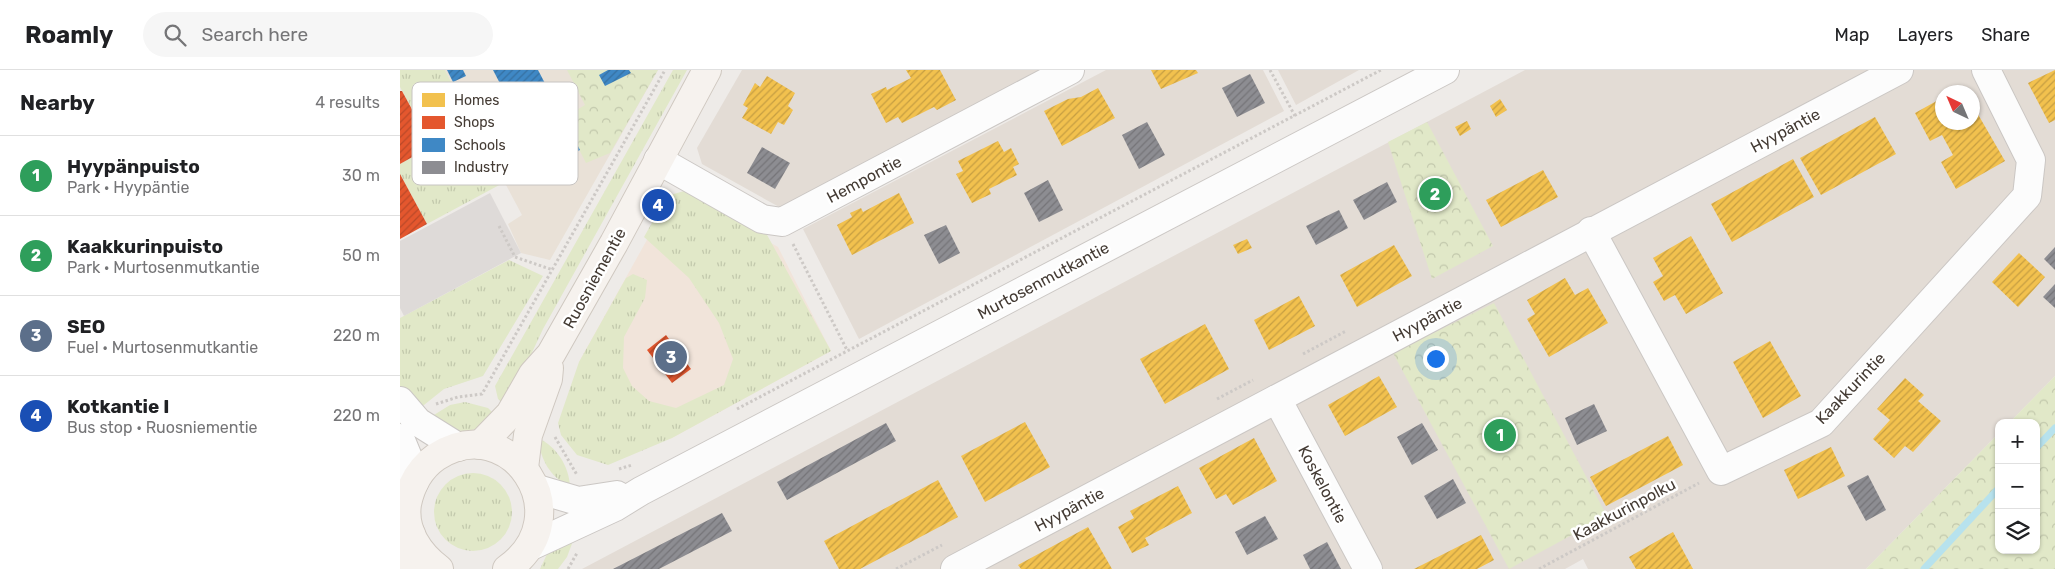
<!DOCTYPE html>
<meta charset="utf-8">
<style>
body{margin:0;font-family:Rubik,sans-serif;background:#f6f6f6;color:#202124}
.controls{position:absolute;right:15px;bottom:15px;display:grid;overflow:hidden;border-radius:10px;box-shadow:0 1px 4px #0004}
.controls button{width:45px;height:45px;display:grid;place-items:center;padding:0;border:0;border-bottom:1px solid #e0e0e0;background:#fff;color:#202124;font:25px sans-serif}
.compass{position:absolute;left:1535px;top:15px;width:45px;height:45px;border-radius:50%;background:#fff;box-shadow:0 1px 4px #0004;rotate:316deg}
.you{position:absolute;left:1035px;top:288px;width:18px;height:18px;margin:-12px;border:4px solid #fff;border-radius:50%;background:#1a73e8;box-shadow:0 0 0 8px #1a73e833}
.badge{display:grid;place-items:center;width:32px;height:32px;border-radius:50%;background:#db2777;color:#fff;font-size:16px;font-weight:700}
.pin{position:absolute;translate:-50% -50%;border:2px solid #fff;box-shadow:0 1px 5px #0006}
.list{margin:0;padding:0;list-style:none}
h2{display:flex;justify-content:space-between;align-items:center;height:65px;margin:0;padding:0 20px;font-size:21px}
h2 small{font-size:16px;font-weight:400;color:#757577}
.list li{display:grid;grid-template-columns:32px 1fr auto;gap:15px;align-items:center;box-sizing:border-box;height:80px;padding:0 20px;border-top:1px solid #e0e0e0}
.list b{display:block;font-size:19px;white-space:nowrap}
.list p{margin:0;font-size:16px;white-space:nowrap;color:#757577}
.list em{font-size:16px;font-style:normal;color:#757577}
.icon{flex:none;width:28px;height:28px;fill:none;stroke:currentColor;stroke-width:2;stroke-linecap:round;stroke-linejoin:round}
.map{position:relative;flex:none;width:1655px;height:499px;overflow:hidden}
header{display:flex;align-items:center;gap:30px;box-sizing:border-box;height:70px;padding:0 25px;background:#fff;border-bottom:1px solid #e0e0e0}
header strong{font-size:24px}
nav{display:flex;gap:28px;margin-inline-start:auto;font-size:18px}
.search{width:350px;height:45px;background:#f6f6f6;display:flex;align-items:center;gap:12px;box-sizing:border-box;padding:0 18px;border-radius:28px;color:#757577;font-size:19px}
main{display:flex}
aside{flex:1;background:#fff}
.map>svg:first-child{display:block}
.residential{fill:#e3dcd5;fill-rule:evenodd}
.commercial{fill:#f1e4da}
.education{fill:#e9e1d7}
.grass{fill:url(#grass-tufts)}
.forest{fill:url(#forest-crowns)}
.parking{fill:#dedad8}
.homes{fill:url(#homes-hatch)}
.shops{fill:url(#shops-hatch)}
.schools{fill:url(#schools-hatch)}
.industry{fill:url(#industry-hatch)}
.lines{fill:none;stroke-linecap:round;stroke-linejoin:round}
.stream{stroke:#b7e2ed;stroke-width:7}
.minor-casing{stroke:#cbc7c4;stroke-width:30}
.tertiary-casing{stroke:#cbc7c4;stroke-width:30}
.secondary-casing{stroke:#cfc8c0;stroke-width:30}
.path{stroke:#cdc9c6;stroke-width:3;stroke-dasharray:2.5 2.5;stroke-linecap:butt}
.minor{stroke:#fcfcfc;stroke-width:28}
.tertiary{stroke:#fcfcfc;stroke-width:28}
.secondary{stroke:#f6f2ee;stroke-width:28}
.labels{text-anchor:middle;stroke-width:5;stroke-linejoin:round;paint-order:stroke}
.street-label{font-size:16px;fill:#443b34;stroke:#fff}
.key{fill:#fff;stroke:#c7c4c2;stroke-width:1}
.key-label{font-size:14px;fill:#443b34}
</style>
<header>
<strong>Roamly</strong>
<div class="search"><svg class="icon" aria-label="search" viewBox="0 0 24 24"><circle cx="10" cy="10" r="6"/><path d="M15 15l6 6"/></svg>Search here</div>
<nav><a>Map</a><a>Layers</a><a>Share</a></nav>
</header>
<main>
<aside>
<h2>Nearby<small>4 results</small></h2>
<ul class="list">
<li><span class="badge" style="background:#2e9e5b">1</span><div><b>Hyypänpuisto</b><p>Park · Hyypäntie</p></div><em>30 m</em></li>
<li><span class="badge" style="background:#2e9e5b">2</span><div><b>Kaakkurinpuisto</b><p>Park · Murtosenmutkantie</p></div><em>50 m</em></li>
<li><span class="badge" style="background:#5c6f8a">3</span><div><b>SEO</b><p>Fuel · Murtosenmutkantie</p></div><em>220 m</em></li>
<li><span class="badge" style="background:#1a4fb4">4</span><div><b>Kotkantie I</b><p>Bus stop · Ruosniementie</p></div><em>220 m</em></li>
</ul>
</aside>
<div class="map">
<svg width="1655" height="499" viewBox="0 0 1655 499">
<defs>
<pattern id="grass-tufts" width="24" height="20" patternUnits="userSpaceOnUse" patternTransform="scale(1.25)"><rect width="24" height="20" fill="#e1e8c8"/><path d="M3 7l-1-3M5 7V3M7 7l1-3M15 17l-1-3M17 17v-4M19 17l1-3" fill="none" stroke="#c2c8ac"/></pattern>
<pattern id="forest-crowns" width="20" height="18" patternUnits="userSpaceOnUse" patternTransform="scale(1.25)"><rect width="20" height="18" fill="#e1e8c8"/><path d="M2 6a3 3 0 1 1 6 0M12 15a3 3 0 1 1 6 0" fill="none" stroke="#c2c8ac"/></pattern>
<pattern id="homes-hatch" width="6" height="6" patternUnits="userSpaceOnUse" patternTransform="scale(1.25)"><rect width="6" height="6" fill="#f2c14e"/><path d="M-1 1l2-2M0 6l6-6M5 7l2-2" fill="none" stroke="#c69e42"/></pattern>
<pattern id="shops-hatch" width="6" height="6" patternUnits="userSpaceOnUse" patternTransform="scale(1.25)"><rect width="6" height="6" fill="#e4572e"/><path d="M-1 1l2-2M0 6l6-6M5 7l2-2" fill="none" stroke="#ba4928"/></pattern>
<pattern id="schools-hatch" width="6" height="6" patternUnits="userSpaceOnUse" patternTransform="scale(1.25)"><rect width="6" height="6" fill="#3f88c5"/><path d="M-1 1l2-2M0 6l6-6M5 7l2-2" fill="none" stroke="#3670a1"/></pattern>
<pattern id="industry-hatch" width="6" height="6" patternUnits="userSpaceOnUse" patternTransform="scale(1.25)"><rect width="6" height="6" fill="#8d8d92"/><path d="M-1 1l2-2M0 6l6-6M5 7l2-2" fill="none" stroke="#757478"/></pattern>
</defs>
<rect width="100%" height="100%" fill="#eeebe8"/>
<g class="residential">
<path d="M342 0H642L381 138 302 94 297 78Z"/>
<path d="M706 0H863L884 41 459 269 403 159Z"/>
<path d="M878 0H959L896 35Z"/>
<path d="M1125 0H1655V306L1609 353H1599V363L1466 499H1188L1183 489 1165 499H182ZM1542 22H1572V52H1542Z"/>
</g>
<path class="commercial" d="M287 126 378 177 431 281 272 368 243 377 179 292 268 132Z"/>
<path class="education" d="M45 0H258L150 190 121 183 108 154 122 145Z"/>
<g class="grass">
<path d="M0 0H45L103 113 27 154 0 104V94L32 76 0 17Z"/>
<path d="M273 0H287L143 259 107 336 98 329 95 316Z"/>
<path d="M284 121 366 163 431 281 272 368 208 395 177 385 161 365 158 353 179 292 226 208 233 204 247 210 245 228 224 267 223 298 232 316 249 331 276 338 324 315 333 289 319 253 289 208 244 167 267 126Z"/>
<path d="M109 190 143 206 83 306 44 319 19 339 0 320V248Z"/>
<path d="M65 332 88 338 97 347C70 366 58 365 29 348L50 335Z"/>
<path d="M138 368C157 377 169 396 170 417 149 406 141 390 138 368Z"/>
<circle cx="73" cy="442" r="39"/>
<path d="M173 471 167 487 158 499H140L148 482Z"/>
</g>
<g class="forest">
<path d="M167 0H258L210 83 186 93 163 48 185 35Z"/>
<path d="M1027 52 1093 176 1032 209 988 72Z"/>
<path d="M1094 233 1207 446 1109 499 993 283Z"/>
<path d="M1655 306V499H1466L1599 363V480H1636V353H1609Z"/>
</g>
<path class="parking" d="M90 123 121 183 4 246 0 238V171Z"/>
<g class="homes">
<path d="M506 0H540L556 30 537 40 534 37 502 53 498 47 486 53 471 24 486 17 487 20 511 8Z"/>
<path d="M751 0H796L798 3 761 19Z"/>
<path d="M1655 0V50L1649 53 1628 13Z"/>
<path d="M367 6 395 23 388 36 393 40 384 55 378 52 371 64 342 48 348 38 343 35 355 13 360 17Z"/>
<path d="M1563 17 1566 22H1552Z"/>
<path d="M698 18 715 48 662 76 644 41 668 29 681 27Z"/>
<path d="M1542 28V52H1572V34L1605 91 1556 119 1541 92 1553 85 1542 65 1530 71 1515 43Z"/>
<path d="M1100 29 1107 40 1096 47 1090 36Z"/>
<path d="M1475 47 1496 84 1421 125 1400 88Z"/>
<path d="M1067 51 1071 59 1060 66 1055 57Z"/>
<path d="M598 71 604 82 611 78 619 94 613 97 617 105 589 119 591 124 572 133 556 104 563 101 558 91Z"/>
<path d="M1393 89 1414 127 1332 172 1311 134Z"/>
<path d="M1143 100 1158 127 1101 157 1086 130Z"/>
<path d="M499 123 514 153 452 185 437 155 452 147 450 143 461 138 463 142Z"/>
<path d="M1291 166 1323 223 1286 244 1275 225 1264 231 1253 212 1263 206 1253 188Z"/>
<path d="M847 169 852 178 838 184 833 175Z"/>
<path d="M994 175 1012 206 957 237 940 205Z"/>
<path d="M1619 183 1645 207 1618 237 1592 212Z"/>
<path d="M1165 208 1175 225 1188 218 1208 253 1149 287 1127 249 1135 244 1127 230Z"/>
<path d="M899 226 915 256 869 280 854 250Z"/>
<path d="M805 254 829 299 765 334 740 289Z"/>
<path d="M1370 271 1401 326 1363 348 1333 292Z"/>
<path d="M979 306 997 337 945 366 928 335Z"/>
<path d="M1505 308 1524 325 1518 331 1541 351 1513 382 1505 376 1494 388 1473 369 1490 350 1477 339Z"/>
<path d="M625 352 650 397 585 432 561 386Z"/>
<path d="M1268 366 1283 395 1206 436 1190 407Z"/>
<path d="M854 368 877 411 833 435 826 424 816 429 799 398Z"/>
<path d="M1431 377 1445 406 1398 429 1384 400Z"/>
<path d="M538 410 558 447 460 499H439L424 471Z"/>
<path d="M778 416 792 443 745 468 749 475 732 483 718 457 734 448 730 441Z"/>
<path d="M688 457 712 499H621L618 495Z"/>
<path d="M1273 462 1293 499H1236L1229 487Z"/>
<path d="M1081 465 1094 490 1077 499H1014Z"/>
</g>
<g class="shops">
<path d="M0 21H2L32 76 0 94Z"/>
<path d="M0 104 27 154 0 169Z"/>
<path d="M266 265 291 299 272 313 247 280Z"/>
</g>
<g class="schools">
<path d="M47 0H63L66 6 53 12Z"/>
<path d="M93 0H138L180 80 144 98Z"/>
<path d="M208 0H229L231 3 205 16 199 5Z"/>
</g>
<g class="industry">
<path d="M850 4 865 33 837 47 822 18Z"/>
<path d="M747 52 765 85 739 99 722 65Z"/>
<path d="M362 77 390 93 375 119 347 103Z"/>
<path d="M648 110 663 140 639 152 624 123Z"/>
<path d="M987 112 997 132 964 150 953 130Z"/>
<path d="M939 140 948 158 916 175 906 156Z"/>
<path d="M546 155 560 183 539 194 524 165Z"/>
<path d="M1655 177V200L1644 189Z"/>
<path d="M1655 214V238L1643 227Z"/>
<path d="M1194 334 1207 361 1177 375 1165 348Z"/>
<path d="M486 353 496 371 387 430 377 412Z"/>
<path d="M1022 353 1038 380 1012 395 997 367Z"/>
<path d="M1468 405 1486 440 1466 451 1447 416Z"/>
<path d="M1053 409 1066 433 1037 449 1024 426Z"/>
<path d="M322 443 332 461 259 499H213Z"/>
<path d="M865 446 878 469 847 485 835 462Z"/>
<path d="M927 472 941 499H910L903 485Z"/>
</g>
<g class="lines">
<g class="stream">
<path d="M1636 378 1655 358"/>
<path d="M1524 499 1599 418"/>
</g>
<g class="minor-casing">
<g id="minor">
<path d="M258 90 362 149 382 152 670 0"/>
<path d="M1191 161 1321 401 1421 353 1627 126 1631 90 1586 0"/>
<path d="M877 329 968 499"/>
<path d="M0 331 18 352 58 377"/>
<path d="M0 368 9 390 14 413"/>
<path d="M555 499 1499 0"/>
</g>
</g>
<g class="tertiary-casing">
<g id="tertiary">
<path d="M137 419 178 431 217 425"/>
<path d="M131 476 215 437 241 421 1045 0"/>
</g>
</g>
<g class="secondary-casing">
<g id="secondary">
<path d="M80 375 110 344 133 304 151 284 214 173 307 0"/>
<path d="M124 398 128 365 148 309 149 298"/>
<path d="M5 499 11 464"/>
<path d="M39 499C19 484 3 461 7 434 11 415 20 398 36 387 110 338 183 446 107 499"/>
</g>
</g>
<g class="path">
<path d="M870 0 895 46"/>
<path d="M99 156 115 187 153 200"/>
<path d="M393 174 447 280"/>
<path d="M903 284 946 261"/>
<path d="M817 329 853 310"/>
<path d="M36 334 58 327 82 324 265 0"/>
<path d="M337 339 981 0"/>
<path d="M155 367 177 405"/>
<path d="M219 399 232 395"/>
<path d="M168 499 177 483"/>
<path d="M496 499 542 475"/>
<path d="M1139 499 1299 413"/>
</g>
<use href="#minor" class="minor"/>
<use href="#tertiary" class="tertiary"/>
<use href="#secondary" class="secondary"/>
</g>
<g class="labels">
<g class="street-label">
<text transform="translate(1385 60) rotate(-28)" y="6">Hyypäntie</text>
<text transform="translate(464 109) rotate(-28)" y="6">Hempontie</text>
<text transform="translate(194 208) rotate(-61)" y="6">Ruosniementie</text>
<text transform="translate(643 210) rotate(-28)" y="6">Murtosenmutkantie</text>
<text transform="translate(1027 249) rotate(-28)" y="6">Hyypäntie</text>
<text transform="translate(1450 318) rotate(-46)" y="6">Kaakkurintie</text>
<text transform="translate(923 414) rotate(62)" y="6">Koskelontie</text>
<text transform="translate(669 439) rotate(-28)" y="6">Hyypäntie</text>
<text transform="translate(1224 439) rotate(-28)" y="6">Kaakkurinpolku</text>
</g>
</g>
<rect x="12" y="12" width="166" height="103" rx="8" class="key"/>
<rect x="22" y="23" width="23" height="14" fill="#f2c14e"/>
<rect x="22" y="46" width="23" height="13" fill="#e4572e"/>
<rect x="22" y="68" width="23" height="14" fill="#3f88c5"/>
<rect x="22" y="91" width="23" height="13" fill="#8d8d92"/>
<g class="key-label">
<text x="54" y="35">Homes</text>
<text x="54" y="57">Shops</text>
<text x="54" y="80">Schools</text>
<text x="54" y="102">Industry</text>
</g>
</svg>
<div class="controls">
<button>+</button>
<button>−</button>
<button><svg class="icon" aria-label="layers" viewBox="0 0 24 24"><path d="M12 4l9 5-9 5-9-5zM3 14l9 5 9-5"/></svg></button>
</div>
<svg class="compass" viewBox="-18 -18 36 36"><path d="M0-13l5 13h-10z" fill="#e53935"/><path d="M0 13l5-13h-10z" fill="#757577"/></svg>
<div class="you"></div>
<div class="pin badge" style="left:1100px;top:365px;background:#2e9e5b">1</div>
<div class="pin badge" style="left:1035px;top:124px;background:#2e9e5b">2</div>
<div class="pin badge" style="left:271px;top:287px;background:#5c6f8a">3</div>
<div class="pin badge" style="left:258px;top:135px;background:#1a4fb4">4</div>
</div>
</main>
